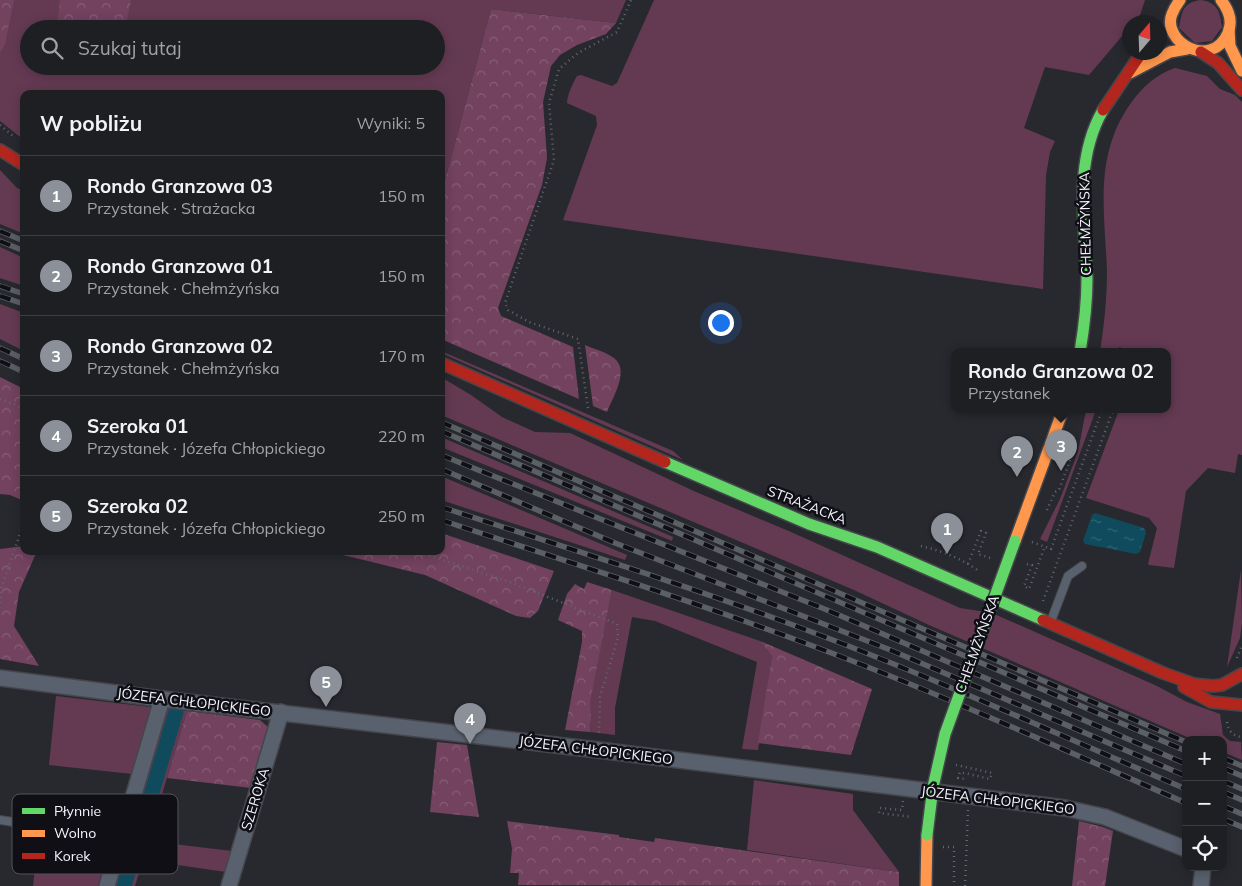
<!DOCTYPE html>
<html lang="pl">
<meta charset="utf-8">
<style>
body{margin:0;font-family:Mulish,sans-serif;background:#2b2c30;color:#f1f3f6}
.controls{position:absolute;right:15px;bottom:15px;display:grid;overflow:hidden;border-radius:10px;box-shadow:0 2px 12px #0003}
.controls button{width:45px;height:45px;display:grid;place-items:center;padding:0;border:0;border-bottom:1px solid #3c3d41;background:#1e1f23;color:#f1f3f6;font:25px sans-serif}
.compass{position:absolute;left:1122px;top:15px;width:45px;height:45px;border-radius:50%;background:#1e1f23;box-shadow:0 2px 12px #0003;rotate:19deg}
.you{position:absolute;left:720px;top:322px;width:18px;height:18px;margin:-12px;border:4px solid #fff;border-radius:50%;background:#1a73e8;box-shadow:0 0 0 8px #1a73e833}
.badge{display:grid;place-items:center;width:32px;height:32px;border-radius:50%;background:#8c9099;color:#fff;font-size:16px;font-weight:700}
.pin{position:absolute;translate:-50% -41px;filter:drop-shadow(0 1px 2px #0008)}
.pin::after{content:'';position:absolute;top:26px;width:18px;height:15px;background:inherit;clip-path:polygon(0 0,100% 0,50% 100%)}
.popup{position:absolute;left:951px;top:348px;width:220px;height:65px;box-sizing:border-box;display:grid;place-content:center;border-radius:10px;background:#1e1f23;filter:drop-shadow(0 1px 4px #0005);font-size:16px;white-space:nowrap;color:#a1a2a6}
.popup b{font-size:19px;color:#f1f3f6}
.popup::after{content:'';position:absolute;left:50%;top:100%;margin-left:-10px;border:10px solid transparent;border-top-color:#1e1f23}
.list{margin:0;padding:0;list-style:none}
h2{display:flex;justify-content:space-between;align-items:center;height:65px;margin:0;padding:0 20px;font-size:21px}
h2 small{font-size:16px;font-weight:400;color:#a1a2a6}
.list li{display:grid;grid-template-columns:32px 1fr auto;gap:15px;align-items:center;box-sizing:border-box;height:80px;padding:0 20px;border-top:1px solid #3c3d41}
.list b{display:block;font-size:19px;white-space:nowrap}
.list p{margin:0;font-size:16px;white-space:nowrap;color:#a1a2a6}
.list em{font-size:16px;font-style:normal;color:#a1a2a6}
.icon{flex:none;width:28px;height:28px;fill:none;stroke:currentColor;stroke-width:2;stroke-linecap:round;stroke-linejoin:round}
.map{position:relative;flex:none;width:1242px;height:886px;overflow:hidden}
.search{position:absolute;background:#1e1f23;box-shadow:0 2px 12px #0003;left:20px;top:20px;width:425px;height:55px;display:flex;align-items:center;gap:12px;box-sizing:border-box;padding:0 18px;border-radius:28px;color:#a1a2a6;font-size:19px}
.panel{position:absolute;background:#1e1f23;box-shadow:0 2px 12px #0003;left:20px;top:90px;width:425px;height:465px;border-radius:10px}
.map>svg:first-child{display:block}
.grass{fill:#643a53;fill-rule:evenodd}
.forest{fill:url(#forest-crowns)}
.water{fill:url(#water-ripples)}
.lines{fill:none;stroke-linecap:round;stroke-linejoin:round}
.canal{stroke:#0f4b5d;stroke-width:15}
.lane-casing{stroke:#45464b;stroke-width:10}
.street-casing{stroke:#45464b;stroke-width:18}
.fast-casing{stroke:#45464b;stroke-width:14}
.slow-casing{stroke:#45464b;stroke-width:14}
.jam-casing{stroke:#45464b;stroke-width:14}
.path{stroke:#626870;stroke-width:2.5;stroke-dasharray:1 4;stroke-linecap:butt}
.lane{stroke:#58616d;stroke-width:8}
.street{stroke:#58616d;stroke-width:15}
.fast{stroke:#63d668;stroke-width:11}
.slow{stroke:#ff974d;stroke-width:11}
.jam{stroke:#b3261e;stroke-width:11}
.rail-casing{stroke:#5b5f66;stroke-width:5.5}
.rail{stroke:#0f0f15;stroke-width:4;stroke-dasharray:11;stroke-linecap:butt}
.fast-bridge-casing{stroke:#45464b;stroke-width:14;stroke-linecap:butt}
.fast-bridge{stroke:#63d668;stroke-width:11}
.labels{text-anchor:middle;stroke-width:5;stroke-linejoin:round;paint-order:stroke}
.street-label{font-size:14px;fill:#f3f4fc;stroke:#0f0f15}
.key{fill:#0f0f15;stroke:#53545a;stroke-width:1}
.key-label{font-size:14px;fill:#f3f4fc}
</style>
<div class="map">
<svg width="1242" height="886" viewBox="0 0 1242 886">
<defs>
<pattern id="forest-crowns" width="20" height="18" patternUnits="userSpaceOnUse" patternTransform="scale(1.25)"><rect width="20" height="18" fill="#72425f"/><path d="M2 6a3 3 0 1 1 6 0M12 15a3 3 0 1 1 6 0" fill="none" stroke="#875e77"/></pattern>
<pattern id="water-ripples" width="26" height="14" patternUnits="userSpaceOnUse" patternTransform="scale(1.25)"><rect width="26" height="14" fill="#0f4b5d"/><path d="M2 4q2-2 4 0t4 0M15 11q2-2 4 0t4 0" fill="none" stroke="#326675"/></pattern>
</defs>
<rect width="100%" height="100%" fill="#28292f"/>
<g class="grass">
<path d="M0 0H626L616 23 491 9 441 195V94H24V140L0 121ZM29 29H436V66H29Z"/>
<path d="M654 0H1145L1140 15 1134 22H1130L1129 28 1089 75 1045 67 1024 128 1055 141 1050 152 1046 175 1043 289 563 220 597 125 596 116 567 103C567 95 573 83 577 76L581 75 612 86 617 83Z"/>
<path d="M1200 0C1218 2 1220 12 1222 27L1212 41 1195 43 1179 28C1182 12 1182 3 1200 0Z"/>
<path d="M1175 68 1207 76 1220 89 1235 95 1242 102V455L1238 454 1235 473 1208 468 1186 491 1174 568 1149 565 1148 564 1157 528 1149 518 1086 498 1119 410H1167V352H1133L1119 347 1117 352H1100C1104 326 1107 299 1107 272 1105 212 1093 156 1131 103 1142 87 1157 74 1175 68Z"/>
<path d="M0 170 17 188 24 191V234L0 224Z"/>
<path d="M0 247 24 258V286L0 278Z"/>
<path d="M0 304 24 313V351L0 339Z"/>
<path d="M441 351 673 451 683 460 441 353Z"/>
<path d="M441 377 471 395 502 417 535 432 570 433 696 492 791 532 960 608 992 613 1157 686 1187 702 1220 714 1223 735 1230 741 1241 742 1242 760 1223 752V740H1194L929 625 854 590 441 415Z"/>
<path d="M1086 410H1096L1047 542 1040 539 1060 499 1078 452Z"/>
<path d="M441 437 673 537 672 541 441 447Z"/>
<path d="M441 476 627 555 625 560 441 500Z"/>
<path d="M1241 570 1242 623 1240 638 1227 667Z"/>
<path d="M612 590 760 641 772 656 758 750 742 749 757 662 655 621 632 617 615 708V735L590 732 591 719 589 702Z"/>
<path d="M56 696 150 707 151 711 132 774 49 765Z"/>
<path d="M165 707 187 711 148 841 232 851 226 872 143 860 135 886H113Z"/>
<path d="M754 780 853 794V810L899 872 747 850Z"/>
<path d="M39 834 46 843 100 850 99 855 106 856 98 886H33Z"/>
</g>
<g class="forest">
<path d="M0 0H14L5 44 0 53Z"/>
<path d="M60 0H131L125 29H70L57 26Z"/>
<path d="M491 9 616 23 606 34 577 45 560 55 551 66 543 102 547 158 542 185 498 308 501 316 573 347 579 399 441 339V195Z"/>
<path d="M585 345C594 349 606 352 614 358 630 370 613 397 607 412L593 406Z"/>
<path d="M0 377 24 389V501L10 495 0 494Z"/>
<path d="M441 533 554 571 538 611 530 618 516 616 425 575 327 551H441Z"/>
<path d="M24 546V551H37L19 592 14 626 39 666 0 659V549Z"/>
<path d="M587 582 612 590 590 702 591 719 590 732 565 730 582 642V631L558 620 567 594 575 584 584 589Z"/>
<path d="M760 641 872 689 851 755 758 743 772 656Z"/>
<path d="M187 711 260 720 269 728 251 788 167 778Z"/>
<path d="M437 742 467 745 479 817 430 812Z"/>
<path d="M507 821 619 835V837L654 842 655 838 899 872V886L518 885 519 873H510L512 849Z"/>
<path d="M1079 821 1103 827 1113 831 1105 886H1072Z"/>
</g>
<path class="water" d="M1095 513 1144 528 1146 533 1140 552 1136 554 1085 544 1083 541 1092 515Z"/>
<g class="lines">
<path class="canal" d="M124 886 176 712"/>
<g class="lane-casing">
<g id="lane">
<path d="M1051 621 1068 576 1082 566"/>
<path d="M0 820 33 825 60 835 119 845"/>
</g>
</g>
<g class="street-casing">
<g id="street">
<path d="M0 678 162 699 598 750 1065 808 1105 817 1186 849"/>
<path d="M107 886 162 699"/>
<path d="M229 886 281 712"/>
<path d="M1201 886 1203 867"/>
</g>
</g>
<g class="fast-casing">
<g id="fast">
<path d="M1080 352C1084 328 1087 304 1087 279 1085 223 1073 162 1103 110"/>
<path d="M665 462 809 524 877 547 1043 620"/>
</g>
</g>
<g class="slow-casing">
<g id="slow">
<path d="M1180 0C1177 4 1174 9 1172 14 1161 41 1211 71 1228 33 1233 21 1229 10 1221 0"/>
<path d="M1229 29 1230 46 1242 71"/>
<path d="M1130 73 1170 52 1187 49"/>
<path d="M1015 541 1063 410"/>
<path d="M926 886 927 835"/>
</g>
</g>
<g class="jam-casing">
<g id="jam">
<path d="M1201 52 1218 63 1242 90"/>
<path d="M1103 110 1142 52"/>
<path d="M0 150 24 165"/>
<path d="M441 363 665 462"/>
<path d="M1043 620 1163 673 1194 684 1213 686 1222 685 1242 674"/>
<path d="M1184 687 1211 702 1242 705"/>
</g>
</g>
<g class="path">
<path d="M0 125 13 136"/>
<path d="M0 399 16 405 24 412"/>
<path d="M588 408 578 339 529 322 508 310 505 303 554 160 549 103 559 69 578 53 617 32 631 0"/>
<path d="M1047 510 1055 492 1059 490 1072 455 1070 451 1074 436"/>
<path d="M1032 542 1051 549 1102 410"/>
<path d="M921 546C942 551 963 559 980 572"/>
<path d="M415 551 507 581 617 624 618 637 600 697 599 735"/>
<path d="M968 564 981 531 986 533 978 554 990 558"/>
<path d="M1027 564 1032 565 1024 586 1029 589 1045 546"/>
<path d="M1043 601 1113 410"/>
<path d="M0 603 1 589 24 522"/>
<path d="M1237 658 1242 645"/>
<path d="M1227 722C1228 731 1233 736 1242 737"/>
<path d="M956 765 992 773 990 779 960 772 958 778 965 779"/>
<path d="M903 801 902 810 880 808 879 813 912 817"/>
<path d="M943 847H954V886"/>
<path d="M965 886 968 810"/>
</g>
<use href="#lane" class="lane"/>
<use href="#street" class="street"/>
<use href="#fast" class="fast"/>
<use href="#slow" class="slow"/>
<use href="#jam" class="jam"/>
<g class="rail-casing">
<g id="rail">
<path d="M0 231 24 241"/>
<path d="M0 241 24 251"/>
<path d="M0 286 24 294"/>
<path d="M0 296 24 304"/>
<path d="M0 348 24 359"/>
<path d="M0 361 24 372"/>
<path d="M441 422 1186 742"/>
<path d="M441 431 1186 751"/>
<path d="M441 455 827 610 1186 764"/>
<path d="M441 469 615 543 888 649 1186 776"/>
<path d="M441 507C567 548 693 587 817 634 942 681 1063 737 1186 789"/>
<path d="M441 520C565 561 690 600 813 646 939 693 1062 749 1186 803"/>
<path d="M1223 758 1242 766"/>
<path d="M1223 768 1242 776"/>
<path d="M1223 781 1242 789"/>
<path d="M1223 792 1242 800"/>
<path d="M1223 806 1242 814"/>
<path d="M1223 819 1242 827"/>
</g>
</g>
<use href="#rail" class="rail"/>
<g class="fast-bridge-casing">
<path id="fast-bridge" d="M927 835 933 787 945 734 1015 541"/>
</g>
<use href="#fast-bridge" class="fast-bridge"/>
</g>
<g class="labels">
<g class="street-label">
<text transform="translate(1085 224) rotate(-91)" y="5">CHEŁMŻYŃSKA</text>
<text transform="translate(807 505) rotate(21)" y="5">STRAŻACKA</text>
<text transform="translate(977 644) rotate(-70)" y="5">CHEŁMŻYŃSKA</text>
<text transform="translate(194 702) rotate(7)" y="5">JÓZEFA CHŁOPICKIEGO</text>
<text transform="translate(596 750) rotate(7)" y="5">JÓZEFA CHŁOPICKIEGO</text>
<text transform="translate(255 799) rotate(-73)" y="5">SZEROKA</text>
<text transform="translate(998 800) rotate(7)" y="5">JÓZEFA CHŁOPICKIEGO</text>
</g>
</g>
<rect x="12" y="794" width="166" height="80" rx="8" class="key"/>
<rect x="22" y="808" width="23" height="6" fill="#63d668"/>
<rect x="22" y="830" width="23" height="7" fill="#ff974d"/>
<rect x="22" y="853" width="23" height="6" fill="#b3261e"/>
<g class="key-label">
<text x="54" y="816">Płynnie</text>
<text x="54" y="838">Wolno</text>
<text x="54" y="861">Korek</text>
</g>
</svg>
<div class="controls">
<button>+</button>
<button>−</button>
<button><svg class="icon" aria-label="locate" viewBox="0 0 24 24"><circle cx="12" cy="12" r="6"/><path d="M12 2v4M12 18v4M2 12h4M18 12h4"/></svg></button>
</div>
<svg class="compass" viewBox="-18 -18 36 36"><path d="M0-13l5 13h-10z" fill="#e53935"/><path d="M0 13l5-13h-10z" fill="#a1a2a6"/></svg>
<div class="you"></div>
<div class="pin badge" style="left:947px;top:554px">1</div>
<div class="pin badge" style="left:1017px;top:477px">2</div>
<div class="pin badge" style="left:1061px;top:471px">3</div>
<div class="popup"><b>Rondo Granzowa 02</b>Przystanek</div>
<div class="pin badge" style="left:470px;top:744px">4</div>
<div class="pin badge" style="left:326px;top:707px">5</div>
<div class="search"><svg class="icon" aria-label="search" viewBox="0 0 24 24"><circle cx="10" cy="10" r="6"/><path d="M15 15l6 6"/></svg>Szukaj tutaj</div>
<section class="panel">
<h2>W pobliżu<small>Wyniki: 5</small></h2>
<ul class="list">
<li><span class="badge">1</span><div><b>Rondo Granzowa 03</b><p>Przystanek · Strażacka</p></div><em>150 m</em></li>
<li><span class="badge">2</span><div><b>Rondo Granzowa 01</b><p>Przystanek · Chełmżyńska</p></div><em>150 m</em></li>
<li><span class="badge">3</span><div><b>Rondo Granzowa 02</b><p>Przystanek · Chełmżyńska</p></div><em>170 m</em></li>
<li><span class="badge">4</span><div><b>Szeroka 01</b><p>Przystanek · Józefa Chłopickiego</p></div><em>220 m</em></li>
<li><span class="badge">5</span><div><b>Szeroka 02</b><p>Przystanek · Józefa Chłopickiego</p></div><em>250 m</em></li>
</ul>
</section>
</div>
